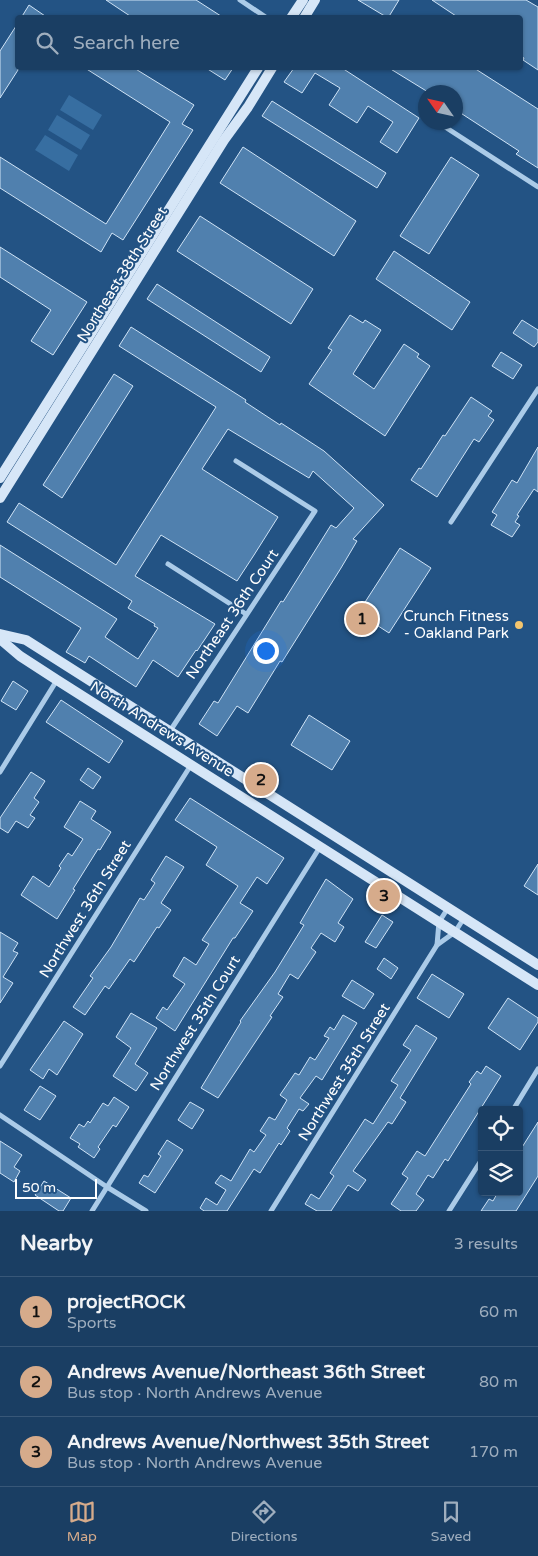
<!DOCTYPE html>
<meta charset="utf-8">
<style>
body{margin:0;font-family:"Varela Round",sans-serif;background:#27496c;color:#f1f3f6}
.controls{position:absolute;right:15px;bottom:15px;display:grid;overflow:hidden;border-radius:5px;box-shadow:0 1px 4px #0004}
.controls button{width:45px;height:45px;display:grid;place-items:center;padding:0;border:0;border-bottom:1px solid #385778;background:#1a3e63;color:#f1f3f6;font:25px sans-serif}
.compass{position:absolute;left:418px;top:85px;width:45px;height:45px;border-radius:50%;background:#1a3e63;box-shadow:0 1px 4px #0004;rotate:304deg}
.scale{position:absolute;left:15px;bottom:12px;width:82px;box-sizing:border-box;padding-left:5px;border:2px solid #fff;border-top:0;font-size:14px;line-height:18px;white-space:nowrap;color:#fff;-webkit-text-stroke:4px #235384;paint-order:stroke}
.you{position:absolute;left:265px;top:650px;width:18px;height:18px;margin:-12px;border:4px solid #fff;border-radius:50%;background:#1a73e8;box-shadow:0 0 0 8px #1a73e833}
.badge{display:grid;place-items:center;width:32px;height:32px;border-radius:50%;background:#d6ab8b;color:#111;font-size:16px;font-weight:700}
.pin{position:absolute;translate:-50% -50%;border:2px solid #fff;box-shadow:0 1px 5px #0006}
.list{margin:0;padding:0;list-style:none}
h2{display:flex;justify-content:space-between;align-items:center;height:65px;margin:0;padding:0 20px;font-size:21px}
h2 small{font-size:16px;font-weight:400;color:#9faebe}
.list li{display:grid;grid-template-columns:32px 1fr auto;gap:15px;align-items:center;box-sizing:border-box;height:70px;padding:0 20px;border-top:1px solid #385778}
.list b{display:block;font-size:19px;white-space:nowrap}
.list p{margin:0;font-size:16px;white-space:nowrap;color:#9faebe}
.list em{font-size:16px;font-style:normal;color:#9faebe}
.icon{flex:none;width:28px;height:28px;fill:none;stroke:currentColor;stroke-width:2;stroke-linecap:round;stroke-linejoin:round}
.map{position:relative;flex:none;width:538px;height:1211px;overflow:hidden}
.search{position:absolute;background:#1a3e63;box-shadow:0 1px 4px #0004;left:15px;right:15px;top:15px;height:55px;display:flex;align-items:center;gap:12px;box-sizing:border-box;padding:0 18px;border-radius:5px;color:#9faebe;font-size:19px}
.sheet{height:275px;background:#1a3e63}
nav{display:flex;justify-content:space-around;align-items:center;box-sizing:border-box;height:70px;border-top:1px solid #385778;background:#1a3e63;font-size:14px;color:#9faebe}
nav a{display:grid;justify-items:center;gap:2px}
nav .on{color:#d6ab8b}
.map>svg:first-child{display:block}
.green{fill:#376ea1}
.building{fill:#5080ae;stroke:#cfe3f6}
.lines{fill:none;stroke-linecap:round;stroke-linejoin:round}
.street{stroke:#abcbe8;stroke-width:5}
.secondary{stroke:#d6e6f7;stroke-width:10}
.poi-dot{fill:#f4c56e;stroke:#235384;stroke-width:2}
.labels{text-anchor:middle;stroke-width:4;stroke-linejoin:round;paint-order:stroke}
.street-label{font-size:15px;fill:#fff;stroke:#235384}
.poi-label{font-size:15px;fill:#fff;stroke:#235384;text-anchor:end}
</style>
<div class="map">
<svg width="538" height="1211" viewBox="0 0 538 1211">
<rect width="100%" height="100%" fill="#235384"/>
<g class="green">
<path d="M69 95 102 115 93 130 60 110Z"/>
<path d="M57 115 90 135 81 150 48 130Z"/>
<path d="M45 135 78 155 69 171 35 150Z"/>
</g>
<g class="building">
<path d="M106 0H196L224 18H133Z"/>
<path d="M358 0H399L388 18Z"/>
<path d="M432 0H526L538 7V70L523 60 524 58 520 56V18H459Z"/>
<path d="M29 5 48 18H21Z"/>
<path d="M18 23V70L0 98V51Z"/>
<path d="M85 68H134L194 105 182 124 193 130 123 240 112 233 101 252 0 188V157L106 224 170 122Z"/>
<path d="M206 68H233L225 80Z"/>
<path d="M294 68H342L419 118 397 153 380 142 393 122 368 106 357 123 329 105 340 88 315 73 302 93 284 82Z"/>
<path d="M389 68H474L538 109V168L516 154 519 151 456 110V92H428Z"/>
<path d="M272 101 386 173 377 188 262 116Z"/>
<path d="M243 147 356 221 334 256 220 183Z"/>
<path d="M451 157 479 175 429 254 400 236Z"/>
<path d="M200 216 313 289 291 324 177 251Z"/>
<path d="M0 247 87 302 53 355 31 341 51 310 0 277Z"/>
<path d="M394 251 470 302 452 330 376 279Z"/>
<path d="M157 284 270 357 261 372 147 299Z"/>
<path d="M350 315 363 323 365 320 381 330 353 374 374 389 404 344 419 354 417 357 430 366 385 436 309 384 332 350 328 348Z"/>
<path d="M522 320 538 330V342L534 347 513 333Z"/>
<path d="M131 327 246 400 245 402 280 425 281 423 324 451 384 505 353 539 357 541 341 568 282 662 280 661 248 713 237 706 217 736 199 724 214 701 218 703 268 622 281 601 283 602 331 525 336 528 354 508 313 471 309 478 228 429 202 469 278 517 254 555 237 581 161 535 135 576 215 624 197 651 196 650 178 677 153 660 136 687 89 656 85 663 66 652 81 628 0 577V545L117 619 105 637 138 659 158 628 154 626 155 624 128 608 132 601 7 522 19 503 116 565 216 407 119 346Z"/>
<path d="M501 352 522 365 513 379 492 366Z"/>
<path d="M114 374 133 386 62 498 43 485Z"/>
<path d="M471 397 492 411 488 416 494 420 479 442 474 439 437 497 411 480 419 468 421 469 443 435 445 436Z"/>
<path d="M538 447V492L534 489 517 515 519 516 515 522 520 525 512 537 491 525 497 515 492 512 512 480 517 483Z"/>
<path d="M400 548 431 568 389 633 358 613Z"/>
<path d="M13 681 28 691 16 710 1 701Z"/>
<path d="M61 700 123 741 109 763 46 722Z"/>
<path d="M309 715 350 741 332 770 291 745Z"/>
<path d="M88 768 101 777 93 789 80 780Z"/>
<path d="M31 772 45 781 34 798 39 802 30 815 35 818 28 828 16 821 8 833 0 828V818Z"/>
<path d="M190 798 284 858 267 884 257 877 240 903 253 911 235 938H233L175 1031 156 1018 163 1007 167 1010 185 984 173 976 184 957 196 965 209 944 202 940 238 886 206 865 217 847 175 820Z"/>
<path d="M80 801 96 811 91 819 111 832 100 850 98 849 73 889 75 890 57 919 21 895 33 876 49 887 61 868 59 866 68 853 72 856 83 839 64 827Z"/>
<path d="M166 856 184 867 161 903 171 910 159 928 157 927 134 962 130 959 109 989 105 986 85 1015 73 1007 93 978 90 976 111 947 140 898 144 900 155 883 151 880Z"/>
<path d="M538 864V895L524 886Z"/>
<path d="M326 879 353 899 338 923 344 927 335 942 321 933 311 948 316 952 298 979 290 974 278 994 283 997 270 1016 272 1017 218 1098 201 1088 241 1022 240 1021 275 972 304 925 300 923Z"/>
<path d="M382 915 393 922 376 948 365 942Z"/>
<path d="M0 932 18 943 13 951 18 953 3 977 13 983 0 1003Z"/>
<path d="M384 958 398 968 391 979 377 969Z"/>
<path d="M432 974 464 994 449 1018 417 998Z"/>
<path d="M352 980 374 994 364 1009 342 996Z"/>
<path d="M508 998 538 1018V1022L520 1050 488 1028Z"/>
<path d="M131 1013 157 1028 135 1064 148 1073 136 1091 113 1076 131 1048 116 1037Z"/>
<path d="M343 1015 357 1023 322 1080 316 1076 300 1098 309 1104 303 1111 299 1109 287 1128 290 1131 281 1145 279 1143 260 1173 254 1169 227 1211H204L200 1208 206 1198 217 1205 226 1190 215 1183 221 1175 231 1181 250 1149 254 1152 266 1135 260 1131 269 1117 275 1120 287 1100 280 1095 295 1073 299 1075 310 1057 315 1060 329 1038 324 1036 330 1027 334 1030Z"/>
<path d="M64 1021 83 1034 57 1075 49 1069 43 1079 30 1070Z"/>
<path d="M416 1025 437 1038 400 1098 406 1102 392 1124 388 1122 353 1171 366 1180 358 1191 348 1185 331 1211H317L305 1204 311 1194 319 1199 334 1176 330 1173 365 1119 373 1124 398 1085 391 1081 411 1050 403 1045Z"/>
<path d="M486 1066 501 1076 448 1161 445 1159 433 1178 428 1175 416 1194 424 1200 416 1211H401L391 1204 408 1178 402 1174 417 1151 425 1156 471 1084 469 1082 477 1071 481 1074Z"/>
<path d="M40 1086 56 1096 40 1120 24 1110Z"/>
<path d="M114 1097 129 1107 116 1127 113 1125 98 1147 100 1149 94 1158 78 1147 80 1144 70 1138 79 1124 84 1127 88 1121 90 1123 103 1103 108 1106Z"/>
<path d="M190 1102 204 1110 192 1129 178 1120Z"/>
<path d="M538 1122V1176L516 1211H481L489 1199 493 1201 498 1192H519V1152Z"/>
<path d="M167 1140 183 1150 155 1193 139 1183 144 1175 148 1177 161 1156 158 1154Z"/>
<path d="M0 1141 22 1155 14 1167 20 1171 14 1182 0 1173Z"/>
<path d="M44 1181 71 1198 63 1211H59L35 1195Z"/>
</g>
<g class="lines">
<g class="street">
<path d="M240 0 267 18"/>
<path d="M442 125 538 187"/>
<path d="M451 522 538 389"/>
<path d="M168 564 246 614"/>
<path d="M170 731 315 511 236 461"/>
<path d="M0 772 57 680"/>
<path d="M437 945 455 932 464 918"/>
<path d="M0 1066 191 765"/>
<path d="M513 1110 538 1069"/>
<path d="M0 1115 107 1187 146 1211"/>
<path d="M92 1211 320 847"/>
<path d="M271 1211 437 945 439 922 448 908"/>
<path d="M449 1211 482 1159"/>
</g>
<g class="secondary">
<path d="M291 18 303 0"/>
<path d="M304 18 315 0"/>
<path d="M0 478 258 68"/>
<path d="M0 498 224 140 248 107 272 68"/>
<path d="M0 634 26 640 538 965"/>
<path d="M0 639 20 656 57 680 538 985"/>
</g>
</g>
<circle class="poi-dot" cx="519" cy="625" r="5"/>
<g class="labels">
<g class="street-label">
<text transform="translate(122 274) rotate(-58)" y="5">Northeast 38th Street</text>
<text transform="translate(232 614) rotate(-56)" y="5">Northeast 36th Court</text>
<text transform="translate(162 729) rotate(32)" y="5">North Andrews Avenue</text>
<text transform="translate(85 909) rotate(-58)" y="5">Northwest 36th Street</text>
<text transform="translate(195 1023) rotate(-58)" y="5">Northwest 35th Court</text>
<text transform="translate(344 1072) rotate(-58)" y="5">Northwest 35th Street</text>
</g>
<g class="poi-label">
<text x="509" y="621">Crunch Fitness<tspan x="509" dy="17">- Oakland Park</tspan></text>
</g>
</g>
</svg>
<div class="controls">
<button><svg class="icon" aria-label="locate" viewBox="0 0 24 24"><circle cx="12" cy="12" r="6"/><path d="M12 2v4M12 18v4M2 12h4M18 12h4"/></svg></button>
<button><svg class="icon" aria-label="layers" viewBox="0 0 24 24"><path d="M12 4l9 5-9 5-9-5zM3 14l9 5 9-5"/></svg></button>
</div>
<svg class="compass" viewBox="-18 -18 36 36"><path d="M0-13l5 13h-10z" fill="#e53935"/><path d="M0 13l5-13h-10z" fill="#9faebe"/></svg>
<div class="scale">50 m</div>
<div class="you"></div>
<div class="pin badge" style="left:362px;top:619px">1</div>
<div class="pin badge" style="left:261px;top:780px">2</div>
<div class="pin badge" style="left:384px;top:896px">3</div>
<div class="search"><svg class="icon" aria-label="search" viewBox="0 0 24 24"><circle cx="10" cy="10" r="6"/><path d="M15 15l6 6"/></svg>Search here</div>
</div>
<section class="sheet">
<h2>Nearby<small>3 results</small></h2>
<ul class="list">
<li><span class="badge">1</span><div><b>projectROCK</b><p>Sports</p></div><em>60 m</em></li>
<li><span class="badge">2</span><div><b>Andrews Avenue/Northeast 36th Street</b><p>Bus stop · North Andrews Avenue</p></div><em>80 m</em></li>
<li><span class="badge">3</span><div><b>Andrews Avenue/Northwest 35th Street</b><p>Bus stop · North Andrews Avenue</p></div><em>170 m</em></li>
</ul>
</section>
<nav>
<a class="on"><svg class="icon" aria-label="map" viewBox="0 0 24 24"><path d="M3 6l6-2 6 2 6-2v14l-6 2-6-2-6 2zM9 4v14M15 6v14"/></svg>Map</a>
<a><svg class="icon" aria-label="directions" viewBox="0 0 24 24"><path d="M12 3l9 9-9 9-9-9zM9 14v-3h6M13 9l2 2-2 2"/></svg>Directions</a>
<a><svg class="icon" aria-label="saved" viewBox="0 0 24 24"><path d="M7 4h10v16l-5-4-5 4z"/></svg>Saved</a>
</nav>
